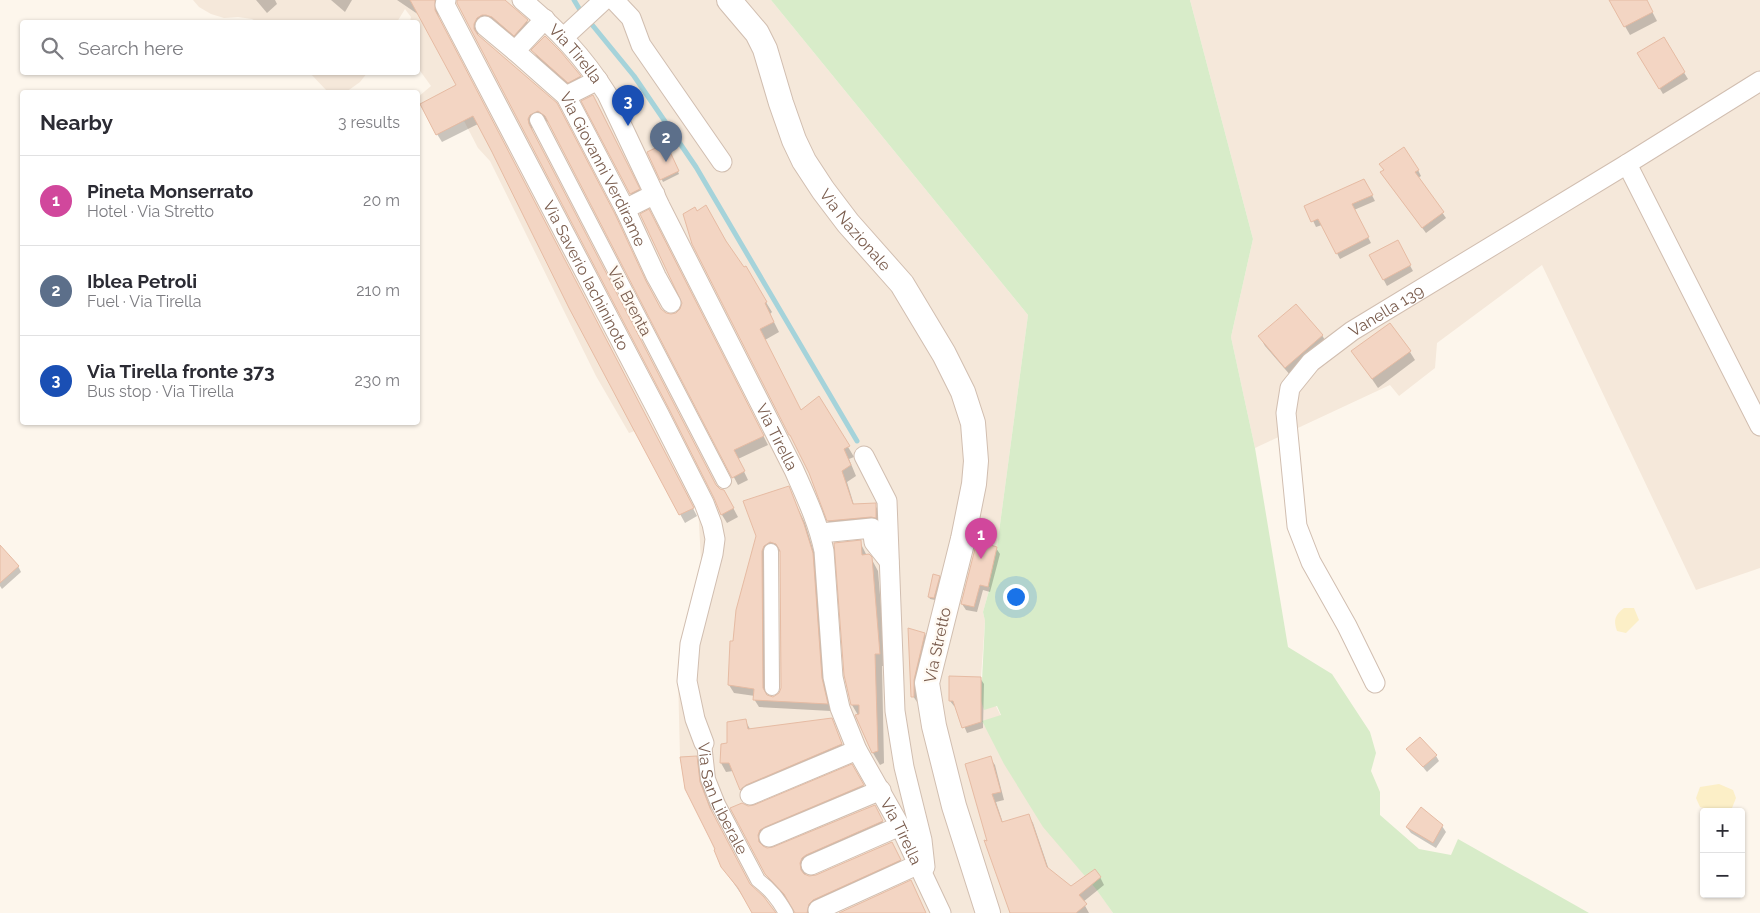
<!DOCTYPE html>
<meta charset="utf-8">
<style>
body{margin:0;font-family:Raleway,sans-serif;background:#f2f2f3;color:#2b2b33}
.controls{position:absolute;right:15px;bottom:15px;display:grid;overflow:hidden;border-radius:5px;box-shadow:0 1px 4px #0004}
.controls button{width:45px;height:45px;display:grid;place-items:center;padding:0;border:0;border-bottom:1px solid #e1e1e2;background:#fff;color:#2b2b33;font:25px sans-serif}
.you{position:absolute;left:1015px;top:596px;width:18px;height:18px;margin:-12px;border:4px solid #fff;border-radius:50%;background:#1a73e8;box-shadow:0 0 0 8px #1a73e833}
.badge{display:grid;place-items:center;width:32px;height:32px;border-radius:50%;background:#ea580c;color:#fff;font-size:16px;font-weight:700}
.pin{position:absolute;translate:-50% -41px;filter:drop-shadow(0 1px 2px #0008)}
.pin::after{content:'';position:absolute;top:26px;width:18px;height:15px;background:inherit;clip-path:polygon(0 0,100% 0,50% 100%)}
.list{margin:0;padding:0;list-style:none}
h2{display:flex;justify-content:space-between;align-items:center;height:65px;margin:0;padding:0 20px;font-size:21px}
h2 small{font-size:16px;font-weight:400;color:#7c7c81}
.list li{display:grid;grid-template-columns:32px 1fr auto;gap:15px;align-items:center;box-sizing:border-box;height:90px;padding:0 20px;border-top:1px solid #e1e1e2}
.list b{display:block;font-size:19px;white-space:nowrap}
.list p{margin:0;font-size:16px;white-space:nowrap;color:#7c7c81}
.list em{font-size:16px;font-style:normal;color:#7c7c81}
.icon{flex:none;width:28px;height:28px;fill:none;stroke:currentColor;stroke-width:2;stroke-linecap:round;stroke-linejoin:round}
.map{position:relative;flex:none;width:1760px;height:913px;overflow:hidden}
.search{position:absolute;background:#fff;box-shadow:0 1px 4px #0004;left:20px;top:20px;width:400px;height:55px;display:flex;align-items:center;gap:12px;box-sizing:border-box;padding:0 18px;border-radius:5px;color:#7c7c81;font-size:19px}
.panel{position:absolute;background:#fff;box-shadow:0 1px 4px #0004;left:20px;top:90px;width:400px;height:335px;border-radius:5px}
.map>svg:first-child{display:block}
.residential{fill:#f5e8da}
.green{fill:#d8ecc9}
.sand{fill:#fcefc7}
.shadow{fill:#0003;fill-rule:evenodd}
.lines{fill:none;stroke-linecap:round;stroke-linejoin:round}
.stream{stroke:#a5d3da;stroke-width:5}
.building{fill:#f3d5c3;stroke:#e6bba3;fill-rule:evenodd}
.pedestrian-casing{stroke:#d1beb0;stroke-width:16}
.minor-casing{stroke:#d1beb0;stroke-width:21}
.tertiary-casing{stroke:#d1beb0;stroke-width:26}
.pedestrian{stroke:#fff;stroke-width:14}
.minor{stroke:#fff;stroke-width:19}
.tertiary{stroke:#fff;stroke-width:24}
.labels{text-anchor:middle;stroke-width:4.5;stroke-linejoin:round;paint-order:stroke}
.street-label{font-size:16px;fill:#7a5c4d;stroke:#fffaf3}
</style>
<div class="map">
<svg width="1760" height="913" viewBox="0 0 1760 913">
<rect width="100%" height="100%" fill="#fdf6ec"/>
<g class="residential">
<path d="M193 0H771L1028 315 997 547 988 586 990 587 983 612 985 621 981 677 1001 716 982 722 1113 913H752L738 888 721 867 709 837 695 810 685 789 680 757 678 677 701 561 698 506 679 515 635 431 629 433 596 376 490 161 478 148 464 121 436 135 420 104 418 97 431 86 418 68V22H410L411 17 405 9 397 22H257L252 19 238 17 224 18 211 14 199 7Z"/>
<path d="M1190 0H1760V568L1696 590 1542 265 1437 343 1435 368 1399 396 1390 385 1255 448 1231 337 1253 239Z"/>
<path d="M310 73H367L360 82 346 92H328Z"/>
</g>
<path class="green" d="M771 0H1190L1253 239 1231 337 1255 448 1288 647 1332 674 1370 732 1376 753 1371 771 1380 792V815L1419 849 1451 855 1458 839 1589 913H1113L1096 889 1043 827 1004 764 982 721 1001 715 997 706 984 710 981 701 985 621 983 612 990 587H988L997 547 1028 315Z"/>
<g class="sand">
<path d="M1624 608H1634L1639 620 1626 633 1617 631C1613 620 1615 615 1624 608Z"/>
<path d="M1719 784 1733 790 1736 798 1732 808 1715 811 1700 807 1696 798 1700 787Z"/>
</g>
<g class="shadow">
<path d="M256 0H275L277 4 267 13Z"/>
<path d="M331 0H352L345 12Z"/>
<path d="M397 0H444L438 12 439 20 697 516 685 523 680 514 478 124 442 142 437 134 458 86 419 15Z"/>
<path d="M458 0H502L527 21 532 29 519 43 481 27 478 33V37L556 104 661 310 665 314H677L681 310 684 303 654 219 768 445 738 459 748 480 738 485 550 124 544 119 537 121 532 128 533 134 716 487 729 500 738 517 727 523 722 515 715 498Z"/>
<path d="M1610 0H1646L1657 21 1630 35Z"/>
<path d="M545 37 580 77 585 85 574 91 538 59 533 50Z"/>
<path d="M1663 39 1688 79 1663 94 1639 54Z"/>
<path d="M598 105 644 199 636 202 631 193Z"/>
<path d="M665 144 679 174 663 182 648 152Z"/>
<path d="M1418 170 1421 176 1418 178 1446 218 1426 233 1385 178Z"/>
<path d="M1364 180 1375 201 1354 210 1371 243 1340 259 1322 225 1316 227 1306 206Z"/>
<path d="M1397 242 1413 271 1387 286 1371 256Z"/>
<path d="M726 244 743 269 745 268 772 312 770 314 779 332 765 340 801 412 819 398 854 457 849 459 856 476 847 482 854 505H875L881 515V527L834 531 828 521Z"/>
<path d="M1322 335 1327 344 1291 376 1265 346 1260 337Z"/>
<path d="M1353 351 1410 352 1415 360 1378 388Z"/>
<path d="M788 488 805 523 817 562 826 687 831 711 759 707 754 699 755 696 734 693 729 685 734 642 757 536ZM776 550 781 552 782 688 780 694 773 698 767 697 766 560Z"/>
<path d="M860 542 867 556 871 558 878 571 886 666H882L884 763 880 765 873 753 858 715 852 705Z"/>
<path d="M996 548 1000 554 990 592 983 590 977 612 966 610 962 604Z"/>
<path d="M0 560 18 566 21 572 2 589 0 586Z"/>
<path d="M939 577 940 579 935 600 930 599 929 597Z"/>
<path d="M909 630 925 634 928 640 916 686 917 702 913 696Z"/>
<path d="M980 678 984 684 983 728 967 733 956 707 954 706 950 701Z"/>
<path d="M831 719 846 753 746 798 733 771 726 772 721 763 722 745 729 744 745 720 750 729Z"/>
<path d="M1408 749 1436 756 1439 761 1427 772Z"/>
<path d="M696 757 702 767 705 793 715 819 750 886 775 913H754L722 866 717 850 687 789Z"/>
<path d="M990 758 995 765 1004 800 996 802 1003 823 1029 816 1033 823 1049 870 1071 887 1100 877 1104 885 1083 902 1089 913H1010L986 842H988Z"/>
<path d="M852 766 868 795 766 840 763 848 767 849 880 816 887 832 808 868 805 876 809 877 897 853 905 870 815 913H795V910L788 900 772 885 766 874 748 807H755Z"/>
<path d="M1442 826 1446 832 1436 848 1411 833 1407 828Z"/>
</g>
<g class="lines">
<path class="stream" d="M574 0 580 10 634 76 696 167 857 441"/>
</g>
<g class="building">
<path d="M410 0H435V10L694 508 679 515 569 308 492 152 473 116 436 135 420 104 456 85Z"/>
<path d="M457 0H505L528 20 514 36 492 17 486 15H482L477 18 474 24V29L478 35 557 103 615 214 646 281 661 309 666 313 671 314 676 313 680 309 682 303 640 214 649 209 764 436 734 450 745 471 732 478 545 116 538 111 530 115 528 119 529 124 716 485 720 489 724 490 734 508 721 515 714 498 669 409 457 3Z"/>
<path d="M1609 0H1647L1653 12 1624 27Z"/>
<path d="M545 36 561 52 581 76 568 83 531 50Z"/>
<path d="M1664 37 1685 72 1659 89 1637 53Z"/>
<path d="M593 95 640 189 630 194 581 101Z"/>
<path d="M666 143 679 171 660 180 647 152Z"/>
<path d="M1404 147 1419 170 1415 172 1444 212 1422 228 1380 172 1384 170 1379 164Z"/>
<path d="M1364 179 1373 195 1352 204 1369 237 1336 254 1318 219 1311 222 1304 206Z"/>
<path d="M706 205 726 241 744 267 746 266 767 302 765 303 774 322 760 329 801 410 819 396 850 446 844 449 851 465 842 471 853 504 876 503V518L871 517 827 521 809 473 790 435H789L692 244 683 214 695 207 697 211Z"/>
<path d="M1398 240 1411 265 1383 280 1369 255Z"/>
<path d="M1296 304 1323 335 1285 368 1258 336Z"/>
<path d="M1390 323 1411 351 1372 379 1351 351Z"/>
<path d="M789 486 804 524 813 553 822 678 828 704 753 700 754 689 728 685 730 641H733L736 610 756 536 743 501ZM770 542 776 544 780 551 781 688 779 693 773 697 767 695 763 688 762 551 764 546Z"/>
<path d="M861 540 862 555 869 554 872 557 880 654H875L878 751 872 753 855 715 859 714V705H851L844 675 834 543Z"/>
<path d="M977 541 997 547 988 587 980 585 974 607 961 604Z"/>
<path d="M0 545 19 566 0 583Z"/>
<path d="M933 574 940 576 934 598 928 597Z"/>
<path d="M908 628 925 633 914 680V697H911Z"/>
<path d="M949 676 981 677V722L962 728 953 701H949Z"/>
<path d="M832 718 842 744 746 785 740 790 729 763H720L721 744 727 743V722L746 719 748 729Z"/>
<path d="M1420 737 1437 755 1423 767 1406 749Z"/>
<path d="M697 756 700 782 710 808 750 884 764 897 776 913H752L738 888 721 867 714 850 715 849 685 789 680 757Z"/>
<path d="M991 756 1001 792 992 794 1002 822 1029 814 1047 867 1071 886 1095 869 1101 877 1079 895 1087 904 1076 913H1010L984 840 987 841 965 764Z"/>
<path d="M852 764 864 785 765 827 760 830 758 835 759 842 763 846 767 848 773 847 875 805 883 821 806 855 802 858 800 863 801 870 804 874 809 876 816 875 892 842 901 860 813 900 809 904 807 913H795L784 894 765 874 730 808 742 803 748 806 754 805Z"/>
<path d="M1421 807 1443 825 1433 843 1406 827Z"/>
<path d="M911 880 926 913H839Z"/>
</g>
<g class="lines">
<g class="pedestrian-casing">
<g id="pedestrian">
<path d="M537 120 724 481"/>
<path d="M771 551 772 688"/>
<path id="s1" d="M704 743 708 779 718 804 758 880C771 890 778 899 786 913"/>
</g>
</g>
<g class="minor-casing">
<g id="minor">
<path id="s2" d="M446 0 445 5 659 414 704 503 712 524 715 539 713 554 690 644 687 681 695 719 704 743"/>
<path id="s3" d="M522 0C558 30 583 56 607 94L660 206 794 470C806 497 818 522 824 551L833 677 840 708 857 750 900 826 941 913"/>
<path d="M614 0 631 18 641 45 722 162"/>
<path d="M485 26 515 51 545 19"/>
<path d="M564 37 604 0"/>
<path id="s4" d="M515 51 566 96 625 209 656 276 671 303"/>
<path d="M566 96 598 80"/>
<path d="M1627 164 1760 426"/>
<path d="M625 209 655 194"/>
<path d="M864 456 887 501 895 711 904 767 922 840 925 867"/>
<path d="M821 533 872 528 874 542 889 561"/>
<path id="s5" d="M1375 683 1347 626 1311 562 1297 526 1286 413 1290 388 1311 362 1352 331 1627 164 1760 81"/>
<path d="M750 795 857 750"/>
<path d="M769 837 881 790"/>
<path d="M811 865 900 826"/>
<path d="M818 910 919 864"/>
</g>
</g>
<g class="tertiary-casing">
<g id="tertiary">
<path id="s6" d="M729 0 757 33 765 49 781 103 794 140 804 161 823 190 848 223 902 284 944 354 963 392 973 423 976 461 974 484 963 539 927 683 934 726 954 806 988 913"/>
</g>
</g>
<use href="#pedestrian" class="pedestrian"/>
<use href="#minor" class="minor"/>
<use href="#tertiary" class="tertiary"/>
</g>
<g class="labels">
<g class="street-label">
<text dy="6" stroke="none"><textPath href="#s3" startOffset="76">Via Tirella</textPath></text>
<text dy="6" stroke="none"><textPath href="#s4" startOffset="150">Via Giovanni Verdirame</textPath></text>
<text dy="6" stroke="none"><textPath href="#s6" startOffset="266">Via Nazionale</textPath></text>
<text dy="6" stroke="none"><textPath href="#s2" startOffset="310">Via Saverio Iachininoto</textPath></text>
<text transform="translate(630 301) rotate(62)" y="6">Via Brenta</text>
<text dy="6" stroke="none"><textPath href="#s5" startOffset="439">Vanella 139</textPath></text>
<text dy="6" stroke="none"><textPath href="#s3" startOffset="510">Via Tirella</textPath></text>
<text transform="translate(937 645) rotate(-78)" y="6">Via Stretto</text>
<text dy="6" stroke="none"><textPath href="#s1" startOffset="59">Via San Liberale</textPath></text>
<text dy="6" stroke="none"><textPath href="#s3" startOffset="930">Via Tirella</textPath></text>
</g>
</g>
</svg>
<div class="controls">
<button>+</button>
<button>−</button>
</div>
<div class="you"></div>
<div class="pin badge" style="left:981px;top:559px;background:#d1479c">1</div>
<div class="pin badge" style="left:666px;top:162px;background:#5c6f8a">2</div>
<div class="pin badge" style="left:628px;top:126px;background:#1a4fb4">3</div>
<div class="search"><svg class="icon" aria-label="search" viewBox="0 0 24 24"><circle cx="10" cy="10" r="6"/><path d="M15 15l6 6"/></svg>Search here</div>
<section class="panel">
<h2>Nearby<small>3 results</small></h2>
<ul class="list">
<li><span class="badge" style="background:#d1479c">1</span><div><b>Pineta Monserrato</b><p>Hotel · Via Stretto</p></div><em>20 m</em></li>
<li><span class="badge" style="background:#5c6f8a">2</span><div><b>Iblea Petroli</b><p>Fuel · Via Tirella</p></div><em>210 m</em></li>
<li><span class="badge" style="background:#1a4fb4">3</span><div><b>Via Tirella fronte 373</b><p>Bus stop · Via Tirella</p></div><em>230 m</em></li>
</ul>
</section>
</div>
